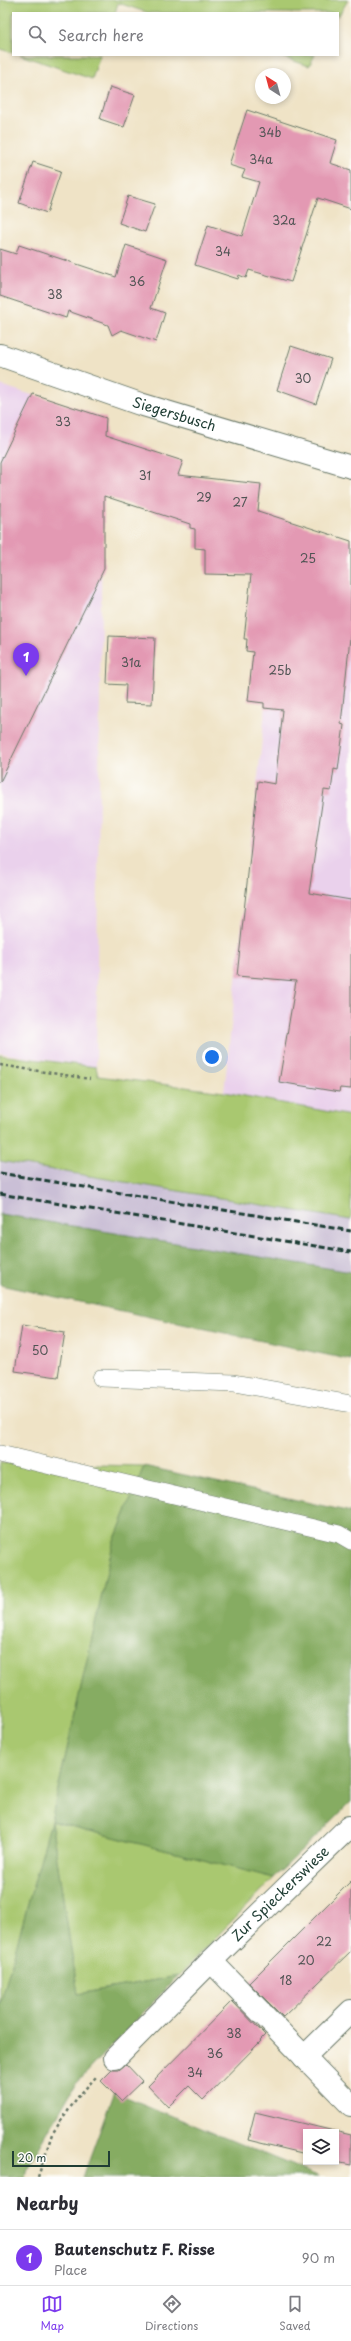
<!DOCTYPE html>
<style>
body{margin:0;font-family:"Playpen Sans",sans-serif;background:#f2f2f3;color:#2b2b33}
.controls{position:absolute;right:12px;bottom:12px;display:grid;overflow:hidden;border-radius:0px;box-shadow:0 2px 6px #0003}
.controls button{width:36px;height:36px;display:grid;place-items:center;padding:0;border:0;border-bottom:1px solid #e1e1e2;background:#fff;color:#2b2b33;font:20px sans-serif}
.compass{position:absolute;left:255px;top:68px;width:36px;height:36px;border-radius:50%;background:#fff;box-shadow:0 2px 6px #0003;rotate:324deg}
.scale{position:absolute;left:12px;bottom:10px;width:98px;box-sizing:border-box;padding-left:4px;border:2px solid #1f3d34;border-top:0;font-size:11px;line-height:14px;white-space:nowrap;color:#1f3d34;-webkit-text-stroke:3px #fdfcf7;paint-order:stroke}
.you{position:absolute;left:212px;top:1057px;width:14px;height:14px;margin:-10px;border:3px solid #fff;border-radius:50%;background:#1a73e8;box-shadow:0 0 0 6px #1a73e833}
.badge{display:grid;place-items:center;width:26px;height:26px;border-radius:50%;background:#7c3aed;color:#fff;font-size:13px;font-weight:700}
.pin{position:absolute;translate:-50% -33px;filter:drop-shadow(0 1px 2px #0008)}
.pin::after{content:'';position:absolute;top:21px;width:14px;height:12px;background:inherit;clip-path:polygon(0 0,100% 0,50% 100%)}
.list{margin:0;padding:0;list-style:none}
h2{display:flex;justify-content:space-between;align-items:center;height:52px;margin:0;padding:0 16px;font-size:17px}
h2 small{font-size:13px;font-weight:400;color:#7c7c81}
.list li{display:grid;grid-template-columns:26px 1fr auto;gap:12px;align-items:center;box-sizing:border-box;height:56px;padding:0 16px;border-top:1px solid #e1e1e2}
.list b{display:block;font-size:15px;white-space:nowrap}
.list p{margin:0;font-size:13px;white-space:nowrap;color:#7c7c81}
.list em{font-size:13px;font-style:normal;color:#7c7c81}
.icon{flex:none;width:22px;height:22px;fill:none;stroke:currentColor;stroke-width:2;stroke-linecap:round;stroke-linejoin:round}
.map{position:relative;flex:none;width:351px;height:2177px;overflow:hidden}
.search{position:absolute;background:#fff;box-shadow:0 2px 6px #0003;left:12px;right:12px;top:12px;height:44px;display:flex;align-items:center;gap:10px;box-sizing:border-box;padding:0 14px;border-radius:0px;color:#7c7c81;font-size:15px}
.sheet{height:108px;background:#fff}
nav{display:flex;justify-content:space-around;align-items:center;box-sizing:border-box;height:56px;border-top:1px solid #e1e1e2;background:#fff;font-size:11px;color:#7c7c81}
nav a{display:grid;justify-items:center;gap:2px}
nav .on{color:#7c3aed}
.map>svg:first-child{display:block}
.built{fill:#ead1ec}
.industrial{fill:#cabfd6}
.green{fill:#a9c870;stroke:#648252}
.forest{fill:#86ac62;stroke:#52744b}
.building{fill:#e399b3}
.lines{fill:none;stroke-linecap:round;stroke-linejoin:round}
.lane-casing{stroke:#687767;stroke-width:18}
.street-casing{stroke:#687767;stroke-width:24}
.path{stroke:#687767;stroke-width:2.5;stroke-dasharray:3 3;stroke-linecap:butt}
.lane{stroke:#fff;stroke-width:17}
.street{stroke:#fff;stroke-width:22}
.rail{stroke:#1f3d34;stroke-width:3;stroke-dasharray:6 3;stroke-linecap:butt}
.labels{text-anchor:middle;stroke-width:4;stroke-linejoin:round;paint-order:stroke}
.number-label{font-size:12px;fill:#505454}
.street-label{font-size:14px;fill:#1f3d34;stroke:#fdfcf7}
</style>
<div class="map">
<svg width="351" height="2177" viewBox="0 0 351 2177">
<rect width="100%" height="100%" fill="#fdfcf7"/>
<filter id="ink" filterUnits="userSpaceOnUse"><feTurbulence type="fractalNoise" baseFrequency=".025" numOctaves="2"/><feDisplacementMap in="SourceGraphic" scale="8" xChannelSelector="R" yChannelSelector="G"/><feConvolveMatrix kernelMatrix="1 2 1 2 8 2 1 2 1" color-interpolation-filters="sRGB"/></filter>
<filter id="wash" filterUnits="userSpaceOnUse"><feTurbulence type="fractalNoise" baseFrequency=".012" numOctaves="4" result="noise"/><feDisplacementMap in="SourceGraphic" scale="16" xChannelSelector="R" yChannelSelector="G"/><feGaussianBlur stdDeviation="0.9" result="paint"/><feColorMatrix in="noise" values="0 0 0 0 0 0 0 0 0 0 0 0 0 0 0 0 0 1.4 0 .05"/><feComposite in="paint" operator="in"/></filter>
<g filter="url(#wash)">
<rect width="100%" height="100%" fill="#efe3c6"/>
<g class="built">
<path d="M0 385 103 417 96 1067 0 1053Z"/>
<path d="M277 600 351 621V1116L224 1092Z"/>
</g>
<path class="industrial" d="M0 1161 351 1220V1272L0 1214Z"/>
<g class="green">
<path d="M0 0H348L338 17V13H149L118 3 115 13H13V53L0 49Z"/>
<path d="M20 55H100L92 79Z"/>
<path d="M276 55H315L309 66Z"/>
<path d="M0 1055 96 1067 98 1076 224 1092 351 1116V1220L0 1161Z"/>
<path d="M0 1463 144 1466 113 1544 51 1821 274 1878 178 1976 78 1994 51 1822 0 2005Z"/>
</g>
<g class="forest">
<path d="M0 1214 351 1272V1360L0 1285Z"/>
<path d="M144 1466 351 1512V1802L274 1878 51 1821 78 1994 178 1976 75 2085 28 2167 26 2177H0V2005L51 1821 113 1544Z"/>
<path d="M114 2092 320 2177H83Z"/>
</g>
<g id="blocks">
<g class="building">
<path d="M110 87 135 95 124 127 100 119Z"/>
<path d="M247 110 337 140 330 163 351 170V209L318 198 291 282 249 270 246 278 239 275 238 279 195 265 208 225 242 236 259 182 242 177 245 170 229 165Z"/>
<path d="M33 162 61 171 47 213 19 203Z"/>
<path d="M128 196 155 204 145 232 119 223Z"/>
<path d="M19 245 116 277 126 245 167 259 151 308 165 313 156 342 121 330 112 335 108 325 68 311 66 318 0 296V249L16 254Z"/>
<path d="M291 346 331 359 316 404 277 390Z"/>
<path d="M33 394 106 418 105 436 183 461 178 475 261 484 258 511 351 541V628L341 724 344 725 338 770 334 769 331 791 324 790 309 893 351 900V1089L340 1088 339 1092 279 1082 296 981 237 976 258 781 275 784 283 710 264 708V703L248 701 253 652 246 651 247 639H244L251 575 205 574V549L195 548V529L190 528V524L104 496V569L0 782V462Z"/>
<path d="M109 636 155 638 152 704 125 703 126 685 107 684Z"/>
<path d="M22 1325 65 1332 58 1377 15 1371Z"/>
<path d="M351 1881V1951L283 2017 249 1983Z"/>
<path d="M232 2001 265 2035 260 2040 261 2041 203 2100 189 2086 168 2107 148 2086Z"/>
<path d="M126 2064 142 2081 121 2101 101 2081 112 2070H119Z"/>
<path d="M255 2112 351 2135V2165L336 2162V2132H306V2154L248 2140Z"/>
</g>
</g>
</g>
<g filter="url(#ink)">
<use href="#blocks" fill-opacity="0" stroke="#687767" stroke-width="1"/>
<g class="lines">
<g class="lane-casing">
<g id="lane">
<path d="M101 1378 234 1383 351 1404"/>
<path d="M0 1454 339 1534 351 1541"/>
</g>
</g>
<g class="street-casing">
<g id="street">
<path id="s1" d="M0 355 140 404 351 467"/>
<path d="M211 1961 351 2105"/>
<path d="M304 2057 351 2011"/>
<path id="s2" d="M115 2058 211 1961 349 1827"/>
</g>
</g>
<g class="path">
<path d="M0 1065 90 1079"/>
<path d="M38 2177 52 2134 77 2098 96 2077"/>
</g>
<use href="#lane" class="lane"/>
<use href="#street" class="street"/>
<g class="rail">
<path d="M0 1173 351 1231"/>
<path d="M0 1194 351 1252"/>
</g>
</g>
</g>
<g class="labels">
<g class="number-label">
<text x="270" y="137">34b</text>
<text x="261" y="164">34a</text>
<text x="284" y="225">32a</text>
<text x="223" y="256">34</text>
<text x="137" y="286">36</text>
<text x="55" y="299">38</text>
<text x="303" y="383">30</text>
<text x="63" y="426">33</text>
<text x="145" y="480">31</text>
<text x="204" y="502">29</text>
<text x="240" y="507">27</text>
<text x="308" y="563">25</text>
<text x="131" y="667">31a</text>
<text x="280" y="675">25b</text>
<text x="40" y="1355">50</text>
<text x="324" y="1946">22</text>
<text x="306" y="1965">20</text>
<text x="286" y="1985">18</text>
<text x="234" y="2038">38</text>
<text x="215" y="2058">36</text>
<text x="195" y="2077">34</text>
</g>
<g class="street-label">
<text dy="5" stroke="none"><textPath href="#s1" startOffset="184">Siegersbusch</textPath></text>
<text dy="5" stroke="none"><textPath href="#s2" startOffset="233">Zur Spieckerswiese</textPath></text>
</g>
</g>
</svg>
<div class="controls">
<button><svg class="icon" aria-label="layers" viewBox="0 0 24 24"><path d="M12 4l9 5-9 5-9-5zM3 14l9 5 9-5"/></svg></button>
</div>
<svg class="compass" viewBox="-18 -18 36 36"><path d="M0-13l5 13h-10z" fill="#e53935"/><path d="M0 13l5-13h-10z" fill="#7c7c81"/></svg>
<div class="scale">20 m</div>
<div class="you"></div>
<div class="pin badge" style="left:26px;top:676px">1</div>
<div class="search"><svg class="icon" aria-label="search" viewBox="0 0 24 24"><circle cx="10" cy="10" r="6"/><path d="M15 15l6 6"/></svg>Search here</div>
</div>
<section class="sheet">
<h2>Nearby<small></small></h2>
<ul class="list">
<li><span class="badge">1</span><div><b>Bautenschutz F. Risse</b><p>Place</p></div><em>90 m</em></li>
</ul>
</section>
<nav>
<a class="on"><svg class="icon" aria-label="map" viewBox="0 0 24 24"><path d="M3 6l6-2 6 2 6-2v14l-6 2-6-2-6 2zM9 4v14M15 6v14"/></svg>Map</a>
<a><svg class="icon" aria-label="directions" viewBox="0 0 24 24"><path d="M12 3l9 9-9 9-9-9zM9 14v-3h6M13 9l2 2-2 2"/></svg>Directions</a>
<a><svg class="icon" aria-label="saved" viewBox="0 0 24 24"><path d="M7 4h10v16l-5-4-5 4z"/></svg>Saved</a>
</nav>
